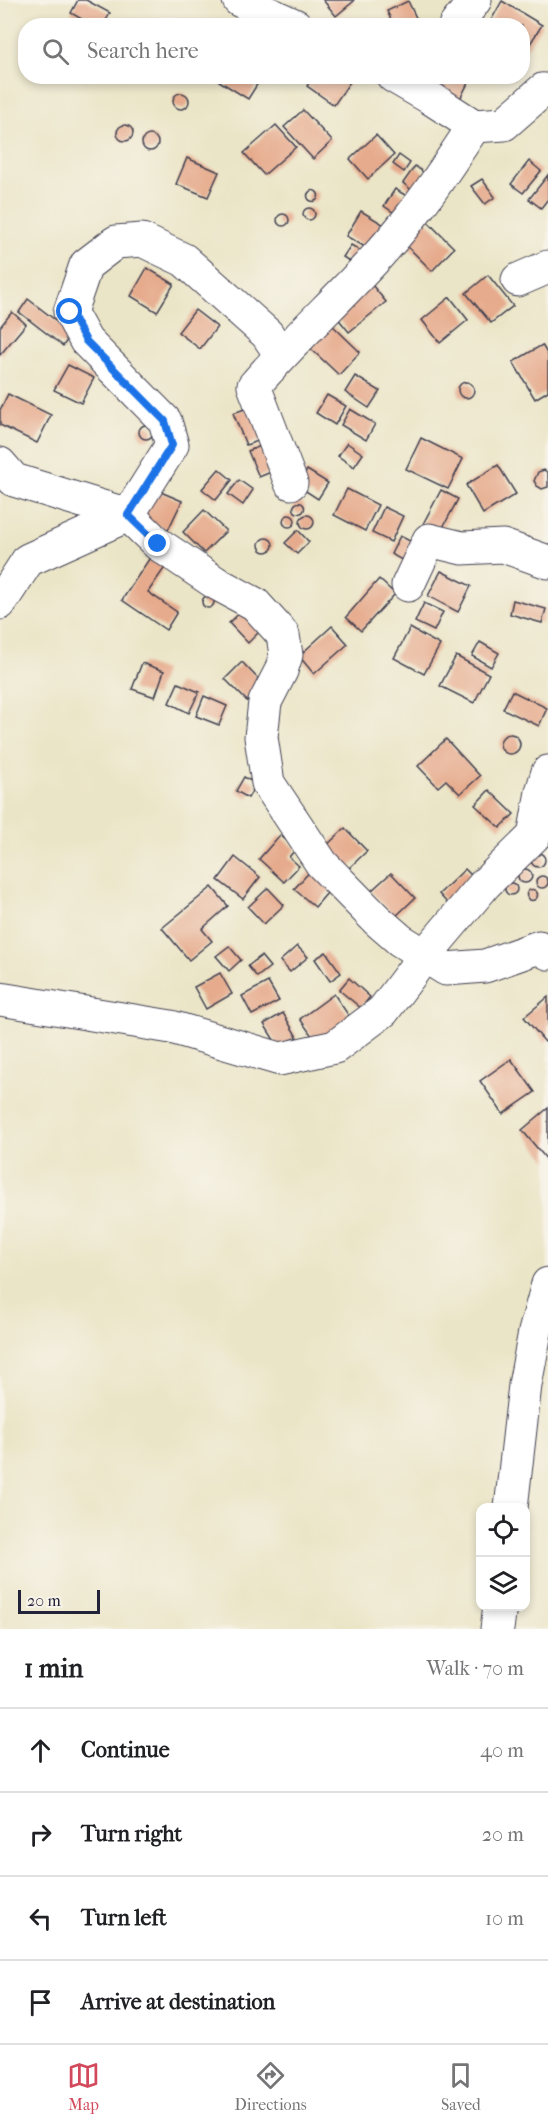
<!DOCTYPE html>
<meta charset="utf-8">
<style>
body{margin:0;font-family:"IM FELL French Canon",serif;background:#f2f2f2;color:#202124}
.controls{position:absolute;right:18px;bottom:18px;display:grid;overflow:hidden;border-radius:12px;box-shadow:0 3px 9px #0003}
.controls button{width:54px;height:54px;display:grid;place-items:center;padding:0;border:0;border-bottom:2px solid #e0e0e0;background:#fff;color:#202124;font:30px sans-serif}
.scale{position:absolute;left:18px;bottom:15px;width:82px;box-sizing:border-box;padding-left:6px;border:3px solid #22223b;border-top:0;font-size:16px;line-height:21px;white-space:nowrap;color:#22223b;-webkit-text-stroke:4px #f7f3e8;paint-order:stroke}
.stop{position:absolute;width:18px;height:18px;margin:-14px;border:4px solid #1a73e8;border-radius:50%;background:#fff}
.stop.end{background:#1a73e8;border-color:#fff;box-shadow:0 2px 6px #0008}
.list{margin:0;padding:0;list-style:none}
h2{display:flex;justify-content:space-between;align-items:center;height:78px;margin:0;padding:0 24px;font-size:26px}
h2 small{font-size:20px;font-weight:400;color:#757577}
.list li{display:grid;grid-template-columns:39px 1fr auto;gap:18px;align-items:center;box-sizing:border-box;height:84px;padding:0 24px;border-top:2px solid #e0e0e0}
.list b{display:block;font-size:22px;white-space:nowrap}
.list em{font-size:20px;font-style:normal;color:#757577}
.icon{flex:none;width:33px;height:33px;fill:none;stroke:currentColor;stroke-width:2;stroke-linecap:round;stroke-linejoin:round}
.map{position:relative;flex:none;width:548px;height:1629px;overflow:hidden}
.search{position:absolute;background:#fff;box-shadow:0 3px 9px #0003;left:18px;right:18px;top:18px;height:66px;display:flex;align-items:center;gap:15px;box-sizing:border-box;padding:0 21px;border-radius:24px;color:#757577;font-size:22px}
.sheet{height:414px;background:#fff}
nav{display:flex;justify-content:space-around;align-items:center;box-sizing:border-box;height:84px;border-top:2px solid #e0e0e0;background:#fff;font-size:16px;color:#757577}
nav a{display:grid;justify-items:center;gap:3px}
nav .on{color:#d1495b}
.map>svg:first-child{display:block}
.building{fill:#e6aa8c}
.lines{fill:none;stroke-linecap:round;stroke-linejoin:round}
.minor-casing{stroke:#403f50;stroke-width:35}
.minor{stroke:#fff;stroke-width:33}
.route{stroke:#1a73e8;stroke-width:8}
</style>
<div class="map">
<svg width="548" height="1629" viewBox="0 0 548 1629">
<rect width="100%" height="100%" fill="#f7f3e8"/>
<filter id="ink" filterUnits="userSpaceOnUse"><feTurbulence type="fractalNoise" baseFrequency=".0167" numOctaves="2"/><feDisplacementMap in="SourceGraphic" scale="12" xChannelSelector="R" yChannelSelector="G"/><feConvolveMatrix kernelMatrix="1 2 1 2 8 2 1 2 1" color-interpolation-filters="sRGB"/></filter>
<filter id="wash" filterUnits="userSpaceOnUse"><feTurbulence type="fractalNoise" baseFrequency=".008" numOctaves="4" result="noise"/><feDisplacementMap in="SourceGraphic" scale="24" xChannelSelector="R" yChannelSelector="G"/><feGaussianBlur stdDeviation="1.35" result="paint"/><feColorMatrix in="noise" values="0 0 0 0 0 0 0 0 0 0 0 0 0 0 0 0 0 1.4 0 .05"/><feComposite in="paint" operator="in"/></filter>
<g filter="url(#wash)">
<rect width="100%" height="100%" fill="#ebe5c7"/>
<g id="blocks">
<g class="building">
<path d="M78 0H86L110 13 103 26H94L71 13Z"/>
<path d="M323 0H353L354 1 336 16Z"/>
<path d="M408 1 420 26H394L387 11Z"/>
<path d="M502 1 542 25 528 47 522 44V26H492L489 24Z"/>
<path d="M222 76H247L258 83 248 99 219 81Z"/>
<path d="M313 76H354L334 105 307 86Z"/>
<path d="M428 76H454L468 83 460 99 425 83Z"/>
<circle cx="181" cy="101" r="8"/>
<path d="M303 110 332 141 313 159 284 127Z"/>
<path d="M276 125 296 147 264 175 244 153Z"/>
<circle cx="125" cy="133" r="8"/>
<circle cx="150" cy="143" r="8"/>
<path d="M376 135 394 155 368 179 350 159Z"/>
<path d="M399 155 410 163 404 172 393 164Z"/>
<path d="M187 158 219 172 208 197 176 184Z"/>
<path d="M529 161 541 171 523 193 511 184Z"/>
<path d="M415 166 427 175 414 192 403 183Z"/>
<path d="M548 175V199L541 208 529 199Z"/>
<path d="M482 179 495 197 485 204 471 186Z"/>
<path d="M395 189 410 198 399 216 384 206Z"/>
<circle cx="313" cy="196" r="5.5"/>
<circle cx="309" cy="214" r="6"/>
<path d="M361 211 386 226 372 251 346 236Z"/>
<circle cx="283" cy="220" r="6"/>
<path d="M422 216 454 248 432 271 400 239Z"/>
<path d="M351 245 368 255 360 268 343 257Z"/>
<path d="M147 268 174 284 157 312 131 296Z"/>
<path d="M488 275 513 306 491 323 466 293Z"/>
<path d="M368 280 386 302 349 332 332 311Z"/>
<path d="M450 297 468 320 440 343 422 320Z"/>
<path d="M28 299 72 333 63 346 19 312Z"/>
<path d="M195 310 217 327 200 349 178 332Z"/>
<path d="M12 312 26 324 0 355V327Z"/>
<path d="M332 325 360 352 339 375 310 348Z"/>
<path d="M542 345 548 355V391L535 399 513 362Z"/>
<path d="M68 365 94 378 81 403 54 390Z"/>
<path d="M355 376 380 391 369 408 345 392Z"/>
<circle cx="466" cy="390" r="8"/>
<path d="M8 394 51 415 37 443 0 425V410Z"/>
<path d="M327 395 346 406 335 425 316 413Z"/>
<path d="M251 407 264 439 246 445 233 413Z"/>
<path d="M350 409 375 424 366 440 341 425Z"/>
<circle cx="146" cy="432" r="7"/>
<path d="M421 438 463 459 448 489 406 469Z"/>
<path d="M347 443 363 454 354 467 338 456Z"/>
<path d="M266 444 276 470 259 477 248 451Z"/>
<path d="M498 465 516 494 483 514 466 485Z"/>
<path d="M219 469 232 480 216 500 202 489Z"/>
<path d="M307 470 328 483 318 499 298 486Z"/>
<path d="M544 470 548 473V487L542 489 537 486 534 481 538 472Z"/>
<path d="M239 480 253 490 243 505 228 494Z"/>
<path d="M347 489 378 505 365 531 334 515Z"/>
<path d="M156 490 182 501 168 530 143 519Z"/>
<path d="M441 490 458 499 440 533 423 524Z"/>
<circle cx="299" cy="508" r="5.5"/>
<path d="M384 507 403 516 391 542 372 533Z"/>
<path d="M204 510 226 531 204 553 183 532Z"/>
<circle cx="289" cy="521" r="6"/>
<circle cx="307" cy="522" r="7"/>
<path d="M298 530 309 542 297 554 285 543Z"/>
<path d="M400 536 416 544 407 563 391 554Z"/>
<circle cx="266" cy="545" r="7"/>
<path d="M155 550 170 560 148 592 177 612 166 630 122 600Z"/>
<path d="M441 571 471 586 458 612 428 596Z"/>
<path d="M379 579 395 594 361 631 346 617Z"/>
<circle cx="208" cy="602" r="6"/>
<path d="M513 600 546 609 542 623 510 614Z"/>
<path d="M424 603 443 612 434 631 415 622Z"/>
<path d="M246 607 265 626 248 643 229 623Z"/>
<path d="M332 626 348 644 314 674 299 656Z"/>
<path d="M410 628 440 645 424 674 394 658Z"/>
<path d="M480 642 499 653 491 667 472 656Z"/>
<path d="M456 656 489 674 474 703 440 686Z"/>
<path d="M242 662 264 685 247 701 225 679Z"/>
<path d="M142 663 164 671 155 697 132 689Z"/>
<path d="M178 683 199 692 189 713 169 703Z"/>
<path d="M512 691 547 708 539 726 503 709Z"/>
<path d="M204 696 227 706 219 725 196 716Z"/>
<circle cx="510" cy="744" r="10"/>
<path d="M446 739 480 776 460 794 446 780 438 787 418 766Z"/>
<path d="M244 777 256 784 248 798 236 791Z"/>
<path d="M489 790 514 814 500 828 475 805Z"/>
<path d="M345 828 367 851 346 871 324 848Z"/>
<path d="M280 835 296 849 289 857 299 866 284 882 259 859Z"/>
<circle cx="538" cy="860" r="7"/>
<path d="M235 857 260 877 243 899 218 880Z"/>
<path d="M314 867 334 885 315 907 294 889Z"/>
<path d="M465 869 476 880 449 905 439 894Z"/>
<circle cx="525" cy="876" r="7"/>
<path d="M391 873 415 898 395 917 371 891Z"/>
<circle cx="542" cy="882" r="6"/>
<circle cx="511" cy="889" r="6"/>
<path d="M212 887 228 906 202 929 212 941 189 960 162 928Z"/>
<path d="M268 888 284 905 264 924 248 907Z"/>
<circle cx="532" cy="895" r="5.5"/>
<path d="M229 946 241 960 229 971 216 956Z"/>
<path d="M297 946 308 957 290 972 280 961Z"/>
<path d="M326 952 341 973 330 981 315 959Z"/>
<path d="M261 956 270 967 257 977 248 966Z"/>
<path d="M220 973 232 994 206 1009 194 987Z"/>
<path d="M349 978 370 997 361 1008 339 990Z"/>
<path d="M268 982 279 1001 252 1015 242 996Z"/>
<path d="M334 994 351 1019 317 1043 300 1019Z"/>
<path d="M548 997V1040L545 1042 524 1017Z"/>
<path d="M283 1013 297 1037 279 1048 264 1024Z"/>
<path d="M511 1059 535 1092 503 1114 480 1081Z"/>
<path d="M548 1108V1161L522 1130Z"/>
</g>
</g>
</g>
<g filter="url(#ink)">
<use href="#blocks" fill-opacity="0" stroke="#403f50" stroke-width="1.5"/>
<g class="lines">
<g class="minor-casing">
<g id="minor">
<path d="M239 0 296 26"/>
<path d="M455 26 475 0"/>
<path d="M393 76 429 97 474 126 504 124 543 90 548 92"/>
<path d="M518 280 548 267"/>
<path d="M281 355 267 334 184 260 142 240 116 242 86 265 70 312 86 341 165 421 172 445 128 515 158 544 216 583 255 604 283 635 286 655 281 671 265 702 261 737 268 783 322 864 377 920 400 940 446 969 485 966 539 947 548 953"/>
<path d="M0 464 14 480 128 515"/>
<path d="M291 483 254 386C307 324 371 271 419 206 439 180 456 153 474 126"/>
<path d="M408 585 429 540 462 548 503 546 548 562"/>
<path d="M0 603 28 560 128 515"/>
<path d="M0 999 171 1027 280 1059 335 1047 383 1011 425 955 485 884 534 836 542 792 548 772"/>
<path d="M511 1508 525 1385 535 1332 548 1284"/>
<path d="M497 1629 500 1606"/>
</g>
</g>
<use href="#minor" class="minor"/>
</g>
</g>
<g class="lines" filter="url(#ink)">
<path class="route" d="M70 312 86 341 165 421 172 445 128 515 158 544"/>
</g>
</svg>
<div class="controls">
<button><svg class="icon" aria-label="locate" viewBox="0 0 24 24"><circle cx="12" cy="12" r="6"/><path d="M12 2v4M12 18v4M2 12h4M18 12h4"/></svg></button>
<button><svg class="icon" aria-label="layers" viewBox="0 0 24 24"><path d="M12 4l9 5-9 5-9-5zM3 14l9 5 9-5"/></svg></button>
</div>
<div class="scale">20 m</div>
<div class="stop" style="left:70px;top:312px"></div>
<div class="stop end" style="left:158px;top:544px"></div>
<div class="search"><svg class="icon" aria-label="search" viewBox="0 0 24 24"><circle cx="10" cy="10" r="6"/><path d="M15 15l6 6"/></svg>Search here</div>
</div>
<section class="sheet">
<h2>1 min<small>Walk · 70 m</small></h2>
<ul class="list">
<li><svg class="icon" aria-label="ahead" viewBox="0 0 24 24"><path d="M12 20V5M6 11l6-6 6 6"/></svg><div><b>Continue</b></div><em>40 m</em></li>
<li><svg class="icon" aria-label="right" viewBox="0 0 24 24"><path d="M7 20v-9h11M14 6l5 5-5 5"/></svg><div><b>Turn right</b></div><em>20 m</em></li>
<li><svg class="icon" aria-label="left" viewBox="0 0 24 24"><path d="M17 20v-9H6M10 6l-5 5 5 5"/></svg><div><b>Turn left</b></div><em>10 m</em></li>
<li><svg class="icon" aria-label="arrive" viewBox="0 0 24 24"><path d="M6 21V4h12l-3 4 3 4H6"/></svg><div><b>Arrive at destination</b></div></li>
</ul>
</section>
<nav>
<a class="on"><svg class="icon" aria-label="map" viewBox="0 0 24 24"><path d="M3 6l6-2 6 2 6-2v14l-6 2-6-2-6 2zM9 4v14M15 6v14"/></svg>Map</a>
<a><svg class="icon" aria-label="directions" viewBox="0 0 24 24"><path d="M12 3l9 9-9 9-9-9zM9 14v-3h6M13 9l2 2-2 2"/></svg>Directions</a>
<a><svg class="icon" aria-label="saved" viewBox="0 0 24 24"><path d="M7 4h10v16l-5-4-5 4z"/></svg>Saved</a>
</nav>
